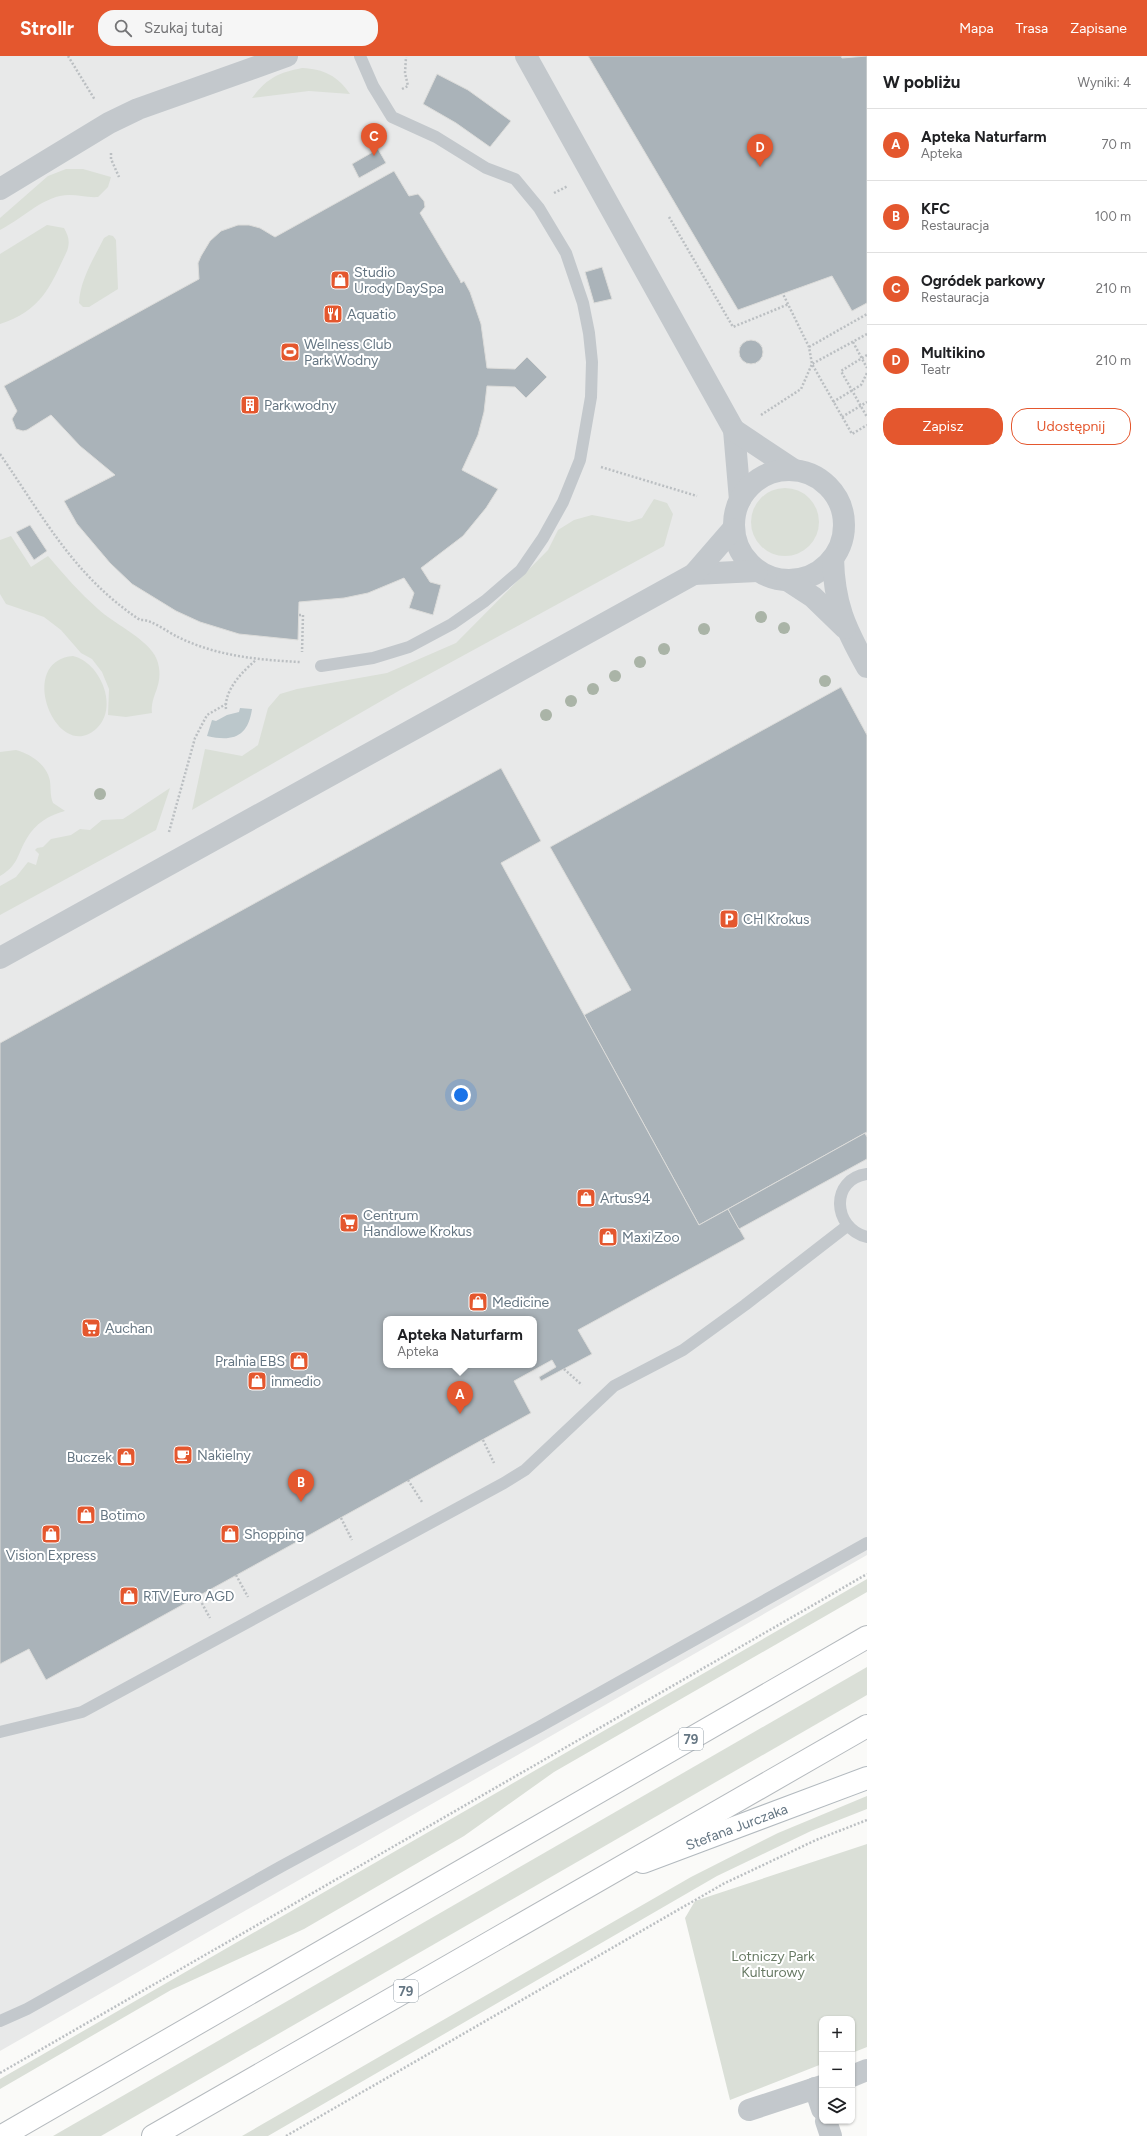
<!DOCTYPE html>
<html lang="pl">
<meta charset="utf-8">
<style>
body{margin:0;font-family:Figtree,sans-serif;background:#f6f6f6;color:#202124}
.controls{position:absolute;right:12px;bottom:12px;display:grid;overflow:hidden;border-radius:8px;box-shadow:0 1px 3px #0004}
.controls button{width:36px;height:36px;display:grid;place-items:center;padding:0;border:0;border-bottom:1px solid #e0e0e0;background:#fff;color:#202124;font:20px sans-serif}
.you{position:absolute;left:461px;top:1039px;width:14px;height:14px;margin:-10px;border:3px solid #fff;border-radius:50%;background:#1a73e8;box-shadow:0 0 0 6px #1a73e833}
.badge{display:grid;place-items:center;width:26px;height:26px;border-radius:50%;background:#e4572e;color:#fff;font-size:13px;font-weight:700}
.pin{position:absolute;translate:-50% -33px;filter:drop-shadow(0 1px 2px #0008)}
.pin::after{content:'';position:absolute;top:21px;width:14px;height:12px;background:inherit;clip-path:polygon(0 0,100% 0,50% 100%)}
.popup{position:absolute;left:383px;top:1260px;width:154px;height:52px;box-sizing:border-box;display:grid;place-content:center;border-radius:8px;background:#fff;filter:drop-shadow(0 1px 3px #0005);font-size:13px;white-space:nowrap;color:#757577}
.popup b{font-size:15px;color:#202124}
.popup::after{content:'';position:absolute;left:50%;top:100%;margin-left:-8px;border:8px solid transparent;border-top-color:#fff}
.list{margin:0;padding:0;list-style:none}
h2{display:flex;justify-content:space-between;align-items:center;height:52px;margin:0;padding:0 16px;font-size:17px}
h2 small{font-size:13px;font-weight:400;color:#757577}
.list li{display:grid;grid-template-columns:26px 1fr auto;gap:12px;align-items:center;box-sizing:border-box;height:72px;padding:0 16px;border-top:1px solid #e0e0e0}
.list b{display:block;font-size:15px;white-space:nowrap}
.list p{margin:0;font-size:13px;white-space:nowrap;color:#757577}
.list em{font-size:13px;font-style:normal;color:#757577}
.actions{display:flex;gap:8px;padding:12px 16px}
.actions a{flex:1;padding:9px 0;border:1px solid #e4572e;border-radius:16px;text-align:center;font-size:14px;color:#e4572e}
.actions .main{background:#e4572e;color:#fff}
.icon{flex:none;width:22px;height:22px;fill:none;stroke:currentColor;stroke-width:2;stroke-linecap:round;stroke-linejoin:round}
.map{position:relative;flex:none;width:867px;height:2080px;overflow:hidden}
header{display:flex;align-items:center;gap:24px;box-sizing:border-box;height:56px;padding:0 20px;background:#e4572e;color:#fff}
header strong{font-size:19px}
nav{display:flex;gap:22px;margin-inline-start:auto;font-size:14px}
.search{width:280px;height:36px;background:#f6f6f6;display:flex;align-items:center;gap:10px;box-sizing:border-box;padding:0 14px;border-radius:16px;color:#757577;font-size:15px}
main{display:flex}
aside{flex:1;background:#fff}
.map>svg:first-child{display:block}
.built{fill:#e8e9e9;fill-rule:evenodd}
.green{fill:#dadfd7}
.water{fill:#bbc7cb}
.building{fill:#aab3b9;stroke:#dcdcda;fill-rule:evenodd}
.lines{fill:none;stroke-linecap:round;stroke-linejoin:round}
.secondary-casing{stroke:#b3babf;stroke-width:24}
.primary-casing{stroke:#b5babe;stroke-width:24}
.path{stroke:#bbbfc2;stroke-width:2.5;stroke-dasharray:2 2;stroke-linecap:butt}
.lane{stroke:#c3c8cc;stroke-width:12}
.street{stroke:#c3c8cc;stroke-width:22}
.secondary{stroke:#fff;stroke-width:22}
.primary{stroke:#fff;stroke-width:22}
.tree{fill:#aab4a7}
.labels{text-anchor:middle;stroke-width:4;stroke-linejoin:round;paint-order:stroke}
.shield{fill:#fff;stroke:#939fa8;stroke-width:1}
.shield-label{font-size:13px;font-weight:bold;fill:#657683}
.poi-label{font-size:14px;fill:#657683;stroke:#fff;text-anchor:start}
.street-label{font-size:14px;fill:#657683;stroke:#fff}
.park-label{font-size:14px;fill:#687a64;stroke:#fff}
</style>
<header>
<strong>Strollr</strong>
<div class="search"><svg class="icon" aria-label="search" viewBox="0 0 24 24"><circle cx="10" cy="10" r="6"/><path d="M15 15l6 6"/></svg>Szukaj tutaj</div>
<nav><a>Mapa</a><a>Trasa</a><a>Zapisane</a></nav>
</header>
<main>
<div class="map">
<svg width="867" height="2080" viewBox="0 0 867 2080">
<rect width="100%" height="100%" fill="#fafaf8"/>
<path class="built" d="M0 0H867V1499L0 1995ZM386 1263H534V1309H386Z"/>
<g class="green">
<path d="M302 12C324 13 338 20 350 38L309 35 252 42C267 22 278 17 302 12Z"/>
<path d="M66 113H83L111 121 108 131 98 141C85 142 73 137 60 140 38 145 20 164 0 174V162L48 120Z"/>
<path d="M47 169 64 172C69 181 70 186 67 195 50 231 41 255 0 268V198Z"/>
<path d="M109 179 113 180 116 184 118 233 89 251H83L79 247C80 224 94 202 104 182Z"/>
<circle cx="785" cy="466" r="34"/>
<path d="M654 443 667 447 673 458 664 490 402 633 192 754 205 693 242 700 258 689 268 652 280 638 297 633 387 617 456 587 548 494 558 474 574 464 592 459 629 466 642 462Z"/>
<path d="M11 480 31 511 48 500C64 519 80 537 98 553 115 569 153 585 158 607 164 630 150 639 152 657L126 661 108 659 109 633 102 616 92 603 81 597 61 574 44 561 6 548 0 538V484Z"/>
<path d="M73 600C100 606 120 652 96 673 57 708 15 605 73 600Z"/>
<path d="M16 694C31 698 47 709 50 725 51 733 50 740 53 747L65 755C49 759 35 768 27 782 17 798 19 809 0 820V696Z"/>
<path d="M170 732 156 774 0 859V830L16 821 28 806 36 809 39 798 35 794 37 792 43 791 51 783 71 779 80 773 90 774 102 764 123 763Z"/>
<path d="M867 1523V1536L554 1716 464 1780 304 1873 171 1934 0 2033V2023Z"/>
<path d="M867 1611V1639L101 2080H53Z"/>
<path d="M867 1740V1753L811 1775 717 1820 268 2080H242L691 1821 778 1777Z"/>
<path d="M867 1788V1991L852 1997V1963H822V2008L730 2044 685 1862 695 1845Z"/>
</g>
<path class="water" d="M240 652 252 653C248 681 233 686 207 680L212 664 216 665 227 659 239 656Z"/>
<g class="building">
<path d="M588 0H841L842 2 867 0V247L852 255 832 220 738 254Z"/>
<path d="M437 18 468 34 511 65 490 91 456 67 423 48Z"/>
<path d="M378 93 386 107 359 122 352 108Z"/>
<path d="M394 115 409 140 418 138 424 145 425 151 420 157 460 224 461 227 464 225 470 236 481 268 487 312 515 313 527 301 547 321 526 342 515 331 487 330 484 356 478 379 462 414 498 433 486 452 463 480 421 512 430 526 441 529 433 559 409 552 414 537 404 522 368 537 344 542 299 546 298 584 239 578 200 566 176 555 132 528 110 507 77 468 64 445 115 419 80 390 51 359 27 374 23 375 16 373 12 363 17 355 4 330 199 223 198 207 201 200 210 185 221 175 238 169H249L260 172 275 181Z"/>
<path d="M602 211 612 243 594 247 585 216Z"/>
<circle cx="751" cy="296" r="12"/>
<path d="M30 469 47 495 34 504 16 476Z"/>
<path d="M841 631 867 679V1076L699 1169 584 959 631 934 550 791Z"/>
<path d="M501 712 541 785 501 807 699 1169 728 1153 745 1183 578 1274 592 1298 541 1325 539 1321 556 1311 552 1304 514 1325 531 1357 46 1624 29 1593 0 1608V987ZM386 1263H534V1309H386Z"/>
<path d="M865 1077 867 1081V1103L739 1173 728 1153Z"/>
</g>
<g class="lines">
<g class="secondary-casing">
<g id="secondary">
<path id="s1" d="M643 1806 867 1722"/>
</g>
</g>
<g class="primary-casing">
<g id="primary">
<path d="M2 2080 867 1581"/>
<path d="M153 2080 867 1670"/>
</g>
</g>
<g class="path">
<path d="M68 0 95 44"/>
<path d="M402 33 408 30 405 17 406 1"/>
<path d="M111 97V103L119 121"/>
<path d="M554 137 568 130"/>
<path d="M669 161 733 271 789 248"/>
<path d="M867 278 812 308 852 378 867 369"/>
<path d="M853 286 867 312"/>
<path d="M809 291 867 258"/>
<path d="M867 299 841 315 867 361"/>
<path d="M833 346 861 329 867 317"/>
<path d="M761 359 801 333 812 308 809 291 783 238"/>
<path d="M842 361 867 346"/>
<path d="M0 398C44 462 74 520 140 564 152 563 167 576 178 581 216 600 259 604 300 606"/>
<path d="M601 411 697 440"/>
<path d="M299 559H303L302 596"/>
<path d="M226 653C224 634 243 615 256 604"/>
<path d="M169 776 195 682 207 659 226 648"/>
<path d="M564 1313 582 1329"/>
<path d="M483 1384 494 1407"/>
<path d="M408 1424 422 1446"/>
<path d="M341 1462 352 1484"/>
<path d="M236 1519 248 1541"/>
<path d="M198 1540 210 1562"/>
<path d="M0 2017 867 1518"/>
<path d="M286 2080 723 1828 816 1784 867 1764"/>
</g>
<g class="lane">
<path d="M321 610 373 602 409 591 452 568 485 545 521 514 543 482 563 446 580 404 591 341 592 306 589 277 583 247 566 197 539 152 515 123 486 112 436 81 392 61 373 30 360 0"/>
<path d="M867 1118C830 1123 832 1172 867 1181"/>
<path d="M0 1676 82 1656 504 1427 525 1414 614 1330 683 1294 745 1249 847 1170"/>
<path d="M0 1965 27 1953 282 1810 539 1671 867 1487"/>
</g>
<g class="street">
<path d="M526 0 734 374 740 444"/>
<path d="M0 133 109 67 138 53 287 0"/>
<path d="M734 374 794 414"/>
<circle cx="789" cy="469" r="55"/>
<path d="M833 502C834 548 845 572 867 611"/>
<path d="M694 518 757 515"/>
<path d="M787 524 813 541 845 572"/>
<path d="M0 902 694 518 733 473"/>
<path d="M852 2020 867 2014"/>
<path d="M815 2032 822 2053"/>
<path d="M749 2054 822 2030"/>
<path d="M826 2065 831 2080"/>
</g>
<use href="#secondary" class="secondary"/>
<use href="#primary" class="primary"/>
</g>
<g class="tree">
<circle cx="761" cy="561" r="6"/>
<circle cx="784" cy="572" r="6"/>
<circle cx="704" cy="573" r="6"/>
<circle cx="664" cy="593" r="6"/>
<circle cx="640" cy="606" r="6"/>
<circle cx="615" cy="620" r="6"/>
<circle cx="825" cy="625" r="6"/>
<circle cx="593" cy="633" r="6"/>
<circle cx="571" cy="645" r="6"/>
<circle cx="546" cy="659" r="6"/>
<circle cx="100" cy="738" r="6"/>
</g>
<defs>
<g id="shop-square" transform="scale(1)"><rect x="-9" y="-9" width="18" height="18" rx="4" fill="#e4572e" stroke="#fff"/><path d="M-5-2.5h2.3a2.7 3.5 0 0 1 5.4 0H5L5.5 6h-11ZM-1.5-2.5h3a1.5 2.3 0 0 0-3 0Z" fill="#fff"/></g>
<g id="restaurant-square" transform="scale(1)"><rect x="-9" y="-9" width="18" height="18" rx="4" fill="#e4572e" stroke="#fff"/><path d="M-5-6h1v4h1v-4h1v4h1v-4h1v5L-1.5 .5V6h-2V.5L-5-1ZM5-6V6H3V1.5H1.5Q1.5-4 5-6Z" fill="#fff"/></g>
<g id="stadium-square" transform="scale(1)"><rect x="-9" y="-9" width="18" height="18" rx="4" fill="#e4572e" stroke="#fff"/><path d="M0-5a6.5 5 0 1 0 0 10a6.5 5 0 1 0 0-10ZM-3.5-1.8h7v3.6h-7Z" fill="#fff"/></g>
<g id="building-square" transform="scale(1)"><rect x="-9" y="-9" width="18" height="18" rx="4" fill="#e4572e" stroke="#fff"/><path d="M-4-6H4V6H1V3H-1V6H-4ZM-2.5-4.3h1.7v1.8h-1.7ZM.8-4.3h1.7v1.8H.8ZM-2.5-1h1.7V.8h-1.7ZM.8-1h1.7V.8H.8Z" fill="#fff"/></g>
<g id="parking-square" transform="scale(1)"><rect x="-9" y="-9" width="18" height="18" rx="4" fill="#e4572e" stroke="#fff"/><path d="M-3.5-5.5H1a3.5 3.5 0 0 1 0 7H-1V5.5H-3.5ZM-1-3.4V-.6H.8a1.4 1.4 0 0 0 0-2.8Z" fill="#fff"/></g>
<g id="supermarket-square" transform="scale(1)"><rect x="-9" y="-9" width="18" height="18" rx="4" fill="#e4572e" stroke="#fff"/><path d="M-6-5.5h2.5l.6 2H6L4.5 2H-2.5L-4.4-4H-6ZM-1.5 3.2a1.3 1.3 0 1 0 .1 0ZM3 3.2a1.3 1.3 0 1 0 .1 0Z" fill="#fff"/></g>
<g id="cafe-square" transform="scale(1)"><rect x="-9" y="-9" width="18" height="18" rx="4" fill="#e4572e" stroke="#fff"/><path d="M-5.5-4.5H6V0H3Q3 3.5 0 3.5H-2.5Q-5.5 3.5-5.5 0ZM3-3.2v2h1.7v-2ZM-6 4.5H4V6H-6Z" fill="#fff"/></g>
</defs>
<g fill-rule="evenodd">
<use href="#shop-square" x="340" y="224"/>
<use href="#restaurant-square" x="333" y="258"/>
<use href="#stadium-square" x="290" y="296"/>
<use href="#building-square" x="250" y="349"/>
<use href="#parking-square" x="729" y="863"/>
<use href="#shop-square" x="586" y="1142"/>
<use href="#supermarket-square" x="349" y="1167"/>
<use href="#shop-square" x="608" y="1181"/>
<use href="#shop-square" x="478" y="1246"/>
<use href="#supermarket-square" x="91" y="1272"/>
<use href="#shop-square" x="299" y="1305"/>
<use href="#shop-square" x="257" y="1325"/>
<use href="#cafe-square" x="183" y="1399"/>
<use href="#shop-square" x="126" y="1401"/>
<use href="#shop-square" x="86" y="1459"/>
<use href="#shop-square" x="51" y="1478"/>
<use href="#shop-square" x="230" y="1478"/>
<use href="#shop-square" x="129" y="1540"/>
</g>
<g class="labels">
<g class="shield">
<rect x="679" y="1672" width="24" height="22" rx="3"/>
<rect x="394" y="1924" width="24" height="22" rx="3"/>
</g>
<g class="shield-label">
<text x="691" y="1688">79</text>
<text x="406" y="1940">79</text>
</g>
<g class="poi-label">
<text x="354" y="221">Studio<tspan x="354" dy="16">Urody DaySpa</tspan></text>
<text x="347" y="263">Aquatio</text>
<text x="304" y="293">Wellness Club<tspan x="304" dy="16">Park Wodny</tspan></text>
<text x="264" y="354">Park wodny</text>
<text x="743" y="868">CH Krokus</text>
<text x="600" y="1147">Artus94</text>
<text x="363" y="1164">Centrum<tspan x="363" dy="16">Handlowe Krokus</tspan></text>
<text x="622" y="1186">Maxi Zoo</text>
<text x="492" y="1251">Medicine</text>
<text x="105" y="1277">Auchan</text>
<text x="285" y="1310" text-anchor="end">Pralnia EBS</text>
<text x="271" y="1330">inmedio</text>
<text x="197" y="1404">Nakielny</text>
<text x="112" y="1406" text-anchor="end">Buczek</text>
<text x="100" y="1464">Botimo</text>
<text x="244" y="1483">Shopping</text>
<text x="51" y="1504" text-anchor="middle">Vision Express</text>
<text x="143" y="1545">RTV Euro AGD</text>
</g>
<g class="street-label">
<text dy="5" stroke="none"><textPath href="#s1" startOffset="100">Stefana Jurczaka</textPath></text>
</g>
<g class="park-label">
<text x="773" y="1905">Lotniczy Park<tspan x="773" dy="16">Kulturowy</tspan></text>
</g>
</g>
</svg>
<div class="controls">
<button>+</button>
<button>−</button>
<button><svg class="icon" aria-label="layers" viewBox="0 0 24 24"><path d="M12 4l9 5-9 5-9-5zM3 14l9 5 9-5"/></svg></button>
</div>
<div class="you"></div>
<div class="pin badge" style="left:460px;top:1358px">A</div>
<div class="popup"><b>Apteka Naturfarm</b>Apteka</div>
<div class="pin badge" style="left:301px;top:1446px">B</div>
<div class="pin badge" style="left:374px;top:100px">C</div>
<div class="pin badge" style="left:760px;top:111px">D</div>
</div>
<aside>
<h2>W pobliżu<small>Wyniki: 4</small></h2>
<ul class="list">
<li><span class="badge">A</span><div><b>Apteka Naturfarm</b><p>Apteka</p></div><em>70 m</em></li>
<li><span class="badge">B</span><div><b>KFC</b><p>Restauracja</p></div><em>100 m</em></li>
<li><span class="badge">C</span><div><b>Ogródek parkowy</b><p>Restauracja</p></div><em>210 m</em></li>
<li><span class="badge">D</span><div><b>Multikino</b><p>Teatr</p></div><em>210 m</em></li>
</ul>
<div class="actions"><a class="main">Zapisz</a><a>Udostępnij</a></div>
</aside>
</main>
